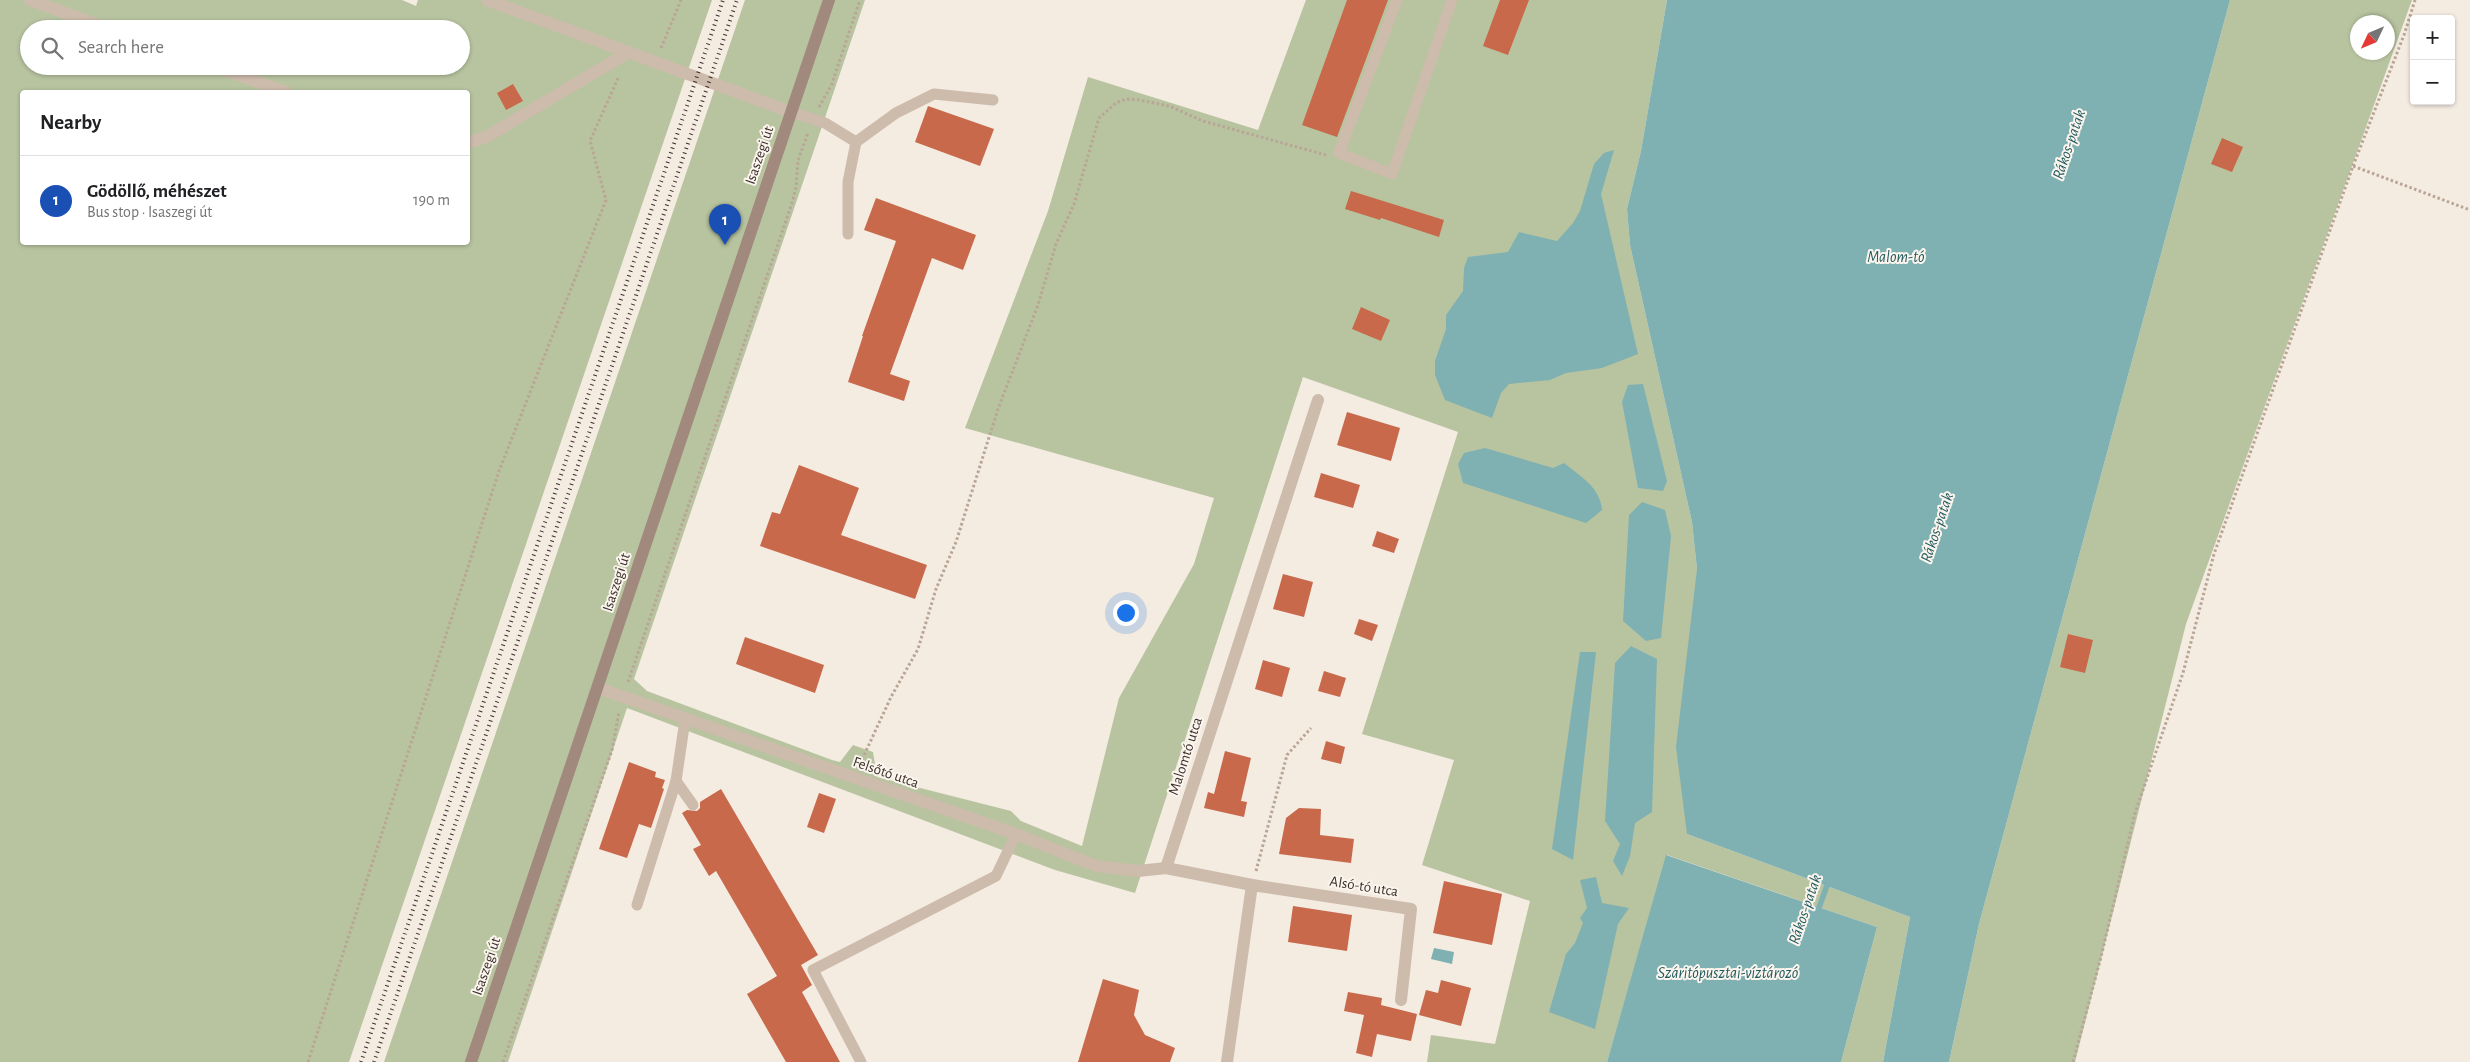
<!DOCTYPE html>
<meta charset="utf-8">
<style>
body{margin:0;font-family:"Alegreya Sans",sans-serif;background:#f2f2f2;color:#202124}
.controls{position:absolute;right:15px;top:15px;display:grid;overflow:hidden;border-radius:5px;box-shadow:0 1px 4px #0004}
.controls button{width:45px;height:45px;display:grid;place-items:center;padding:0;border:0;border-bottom:1px solid #e0e0e0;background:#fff;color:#202124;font:25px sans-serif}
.compass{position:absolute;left:2350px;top:15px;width:45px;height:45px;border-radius:50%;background:#fff;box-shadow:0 1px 4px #0004;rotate:226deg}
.you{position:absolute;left:1125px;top:612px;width:18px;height:18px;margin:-12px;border:4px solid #fff;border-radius:50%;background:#1a73e8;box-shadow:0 0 0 8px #1a73e833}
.badge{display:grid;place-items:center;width:32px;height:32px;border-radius:50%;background:#111827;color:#fff;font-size:16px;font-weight:700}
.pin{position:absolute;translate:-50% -41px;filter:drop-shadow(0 1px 2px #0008)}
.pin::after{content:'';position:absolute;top:26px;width:18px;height:15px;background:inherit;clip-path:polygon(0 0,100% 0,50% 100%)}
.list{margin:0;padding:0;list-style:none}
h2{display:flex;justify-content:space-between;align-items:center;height:65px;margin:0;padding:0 20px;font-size:21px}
h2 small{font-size:16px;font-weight:400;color:#757577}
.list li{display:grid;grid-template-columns:32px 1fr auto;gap:15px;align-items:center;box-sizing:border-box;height:90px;padding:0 20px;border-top:1px solid #e0e0e0}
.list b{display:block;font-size:19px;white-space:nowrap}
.list p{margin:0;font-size:16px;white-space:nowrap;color:#757577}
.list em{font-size:16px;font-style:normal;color:#757577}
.icon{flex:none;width:28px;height:28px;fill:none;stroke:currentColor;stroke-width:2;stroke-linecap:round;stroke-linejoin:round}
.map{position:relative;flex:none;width:2470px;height:1062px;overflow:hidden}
.search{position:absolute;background:#fff;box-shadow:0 1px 4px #0004;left:20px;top:20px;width:450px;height:55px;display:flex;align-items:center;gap:12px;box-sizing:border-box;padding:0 18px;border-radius:28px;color:#757577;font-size:19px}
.panel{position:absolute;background:#fff;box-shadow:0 1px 4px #0004;left:20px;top:90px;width:450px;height:155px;border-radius:5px}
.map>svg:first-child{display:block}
.green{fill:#b8c4a0;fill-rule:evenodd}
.water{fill:#7fb0b2}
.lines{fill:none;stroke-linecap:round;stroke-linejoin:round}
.stream{stroke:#7fb0b2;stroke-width:5.5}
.building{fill:#c8694b}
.path{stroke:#b9a596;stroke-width:3;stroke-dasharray:2.5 2.5;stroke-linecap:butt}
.service{stroke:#cdbbac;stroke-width:11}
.minor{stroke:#cdbbac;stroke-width:12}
.secondary{stroke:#a18a7d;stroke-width:12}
.rail{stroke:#3b302b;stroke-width:4;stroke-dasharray:1 4;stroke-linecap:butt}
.labels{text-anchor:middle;stroke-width:4;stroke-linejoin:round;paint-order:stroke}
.street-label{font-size:15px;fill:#3b302b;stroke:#fbf5ee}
.water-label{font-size:16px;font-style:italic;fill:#1f5a5e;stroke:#fbf5ee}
</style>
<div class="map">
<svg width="2470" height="1062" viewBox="0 0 2470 1062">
<rect width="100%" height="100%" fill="#f4ebe1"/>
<g class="green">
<path d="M0 0H402L416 6 418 0H712L349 1062H0ZM29 29H461V66H29ZM22 92H468V242H22Z"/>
<path d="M745 0H865L634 679 647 691 832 760 840 762 853 745 873 752 877 777 1011 811 1021 821 1082 846 1119 698 1194 564 1214 498 965 428 1048 211 1088 77 1258 130 1306 0H1667L1641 151 1627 209 1630 245 1692 522 1697 569 1687 834 1910 917 1883 1062H1841L1877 927 1667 855 1607 1062H1427L1431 1035 1495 1044 1530 901 1422 865 1454 760 1362 734 1458 432 1303 377 1135 893 1055 870 627 708 508 1062H384Z"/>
<path d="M2230 0H2412L2186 624 2075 1062H1949L1979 924ZM2358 22H2388V52H2358Z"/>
</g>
<g class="water">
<path d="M1667 0H2230L1979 924 1949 1062H1883L1910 917 1687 834 1676 747 1697 569 1692 522 1630 245 1627 209 1641 151Z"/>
<path d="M1614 150 1601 194 1638 354 1602 368 1566 373 1550 380 1509 384 1501 393 1492 418 1445 400 1435 375V361L1446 329V315L1463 291 1464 268 1468 257 1508 252 1519 232 1557 241 1573 223 1580 211 1594 164 1604 153Z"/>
<path d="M1643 384 1667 481 1663 491 1638 488 1622 402 1628 385Z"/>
<path d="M1485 448 1553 468 1564 463C1581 477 1600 487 1602 510L1586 523 1463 483 1458 464 1464 453Z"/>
<path d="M1642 502 1665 510 1671 536 1661 638 1646 641 1623 621 1629 515Z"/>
<path d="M1631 646 1657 659 1652 812 1635 823 1630 856 1622 876 1613 861 1620 844 1605 821 1615 663Z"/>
<path d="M1580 652H1596L1573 860 1552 849Z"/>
<path d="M1666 855 1877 927 1841 1062H1607Z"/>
<path d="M1596 877 1602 903 1629 908 1618 924 1595 1029 1549 1012 1566 954 1575 943 1583 923 1580 918 1587 908 1580 880Z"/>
<path d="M1434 948 1454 952 1452 964 1431 959Z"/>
</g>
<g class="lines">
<path class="stream" d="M1817 913 1829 880"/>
</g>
<g class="building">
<path d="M1347 0H1388L1337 137 1302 125Z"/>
<path d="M1500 0H1529L1508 55 1483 46Z"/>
<path d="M513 84 523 101 506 110 497 93Z"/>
<path d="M928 106 994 129 980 166 915 142Z"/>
<path d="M2222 138 2243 147 2232 172 2211 164Z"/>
<path d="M1351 191 1444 220 1439 237 1381 218 1380 220 1345 209Z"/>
<path d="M876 198 976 235 963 270 932 258 890 374 910 381 904 401 848 382 863 336H862L896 241 864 230Z"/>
<path d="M1361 307 1390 320 1381 341 1352 329Z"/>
<path d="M1347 412 1400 428 1391 461 1337 445Z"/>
<path d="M799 465 859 488 841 535 927 565 915 599 760 546 772 512 780 514Z"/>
<path d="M1321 473 1360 485 1353 508 1314 497Z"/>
<path d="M1377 531 1399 539 1394 553 1372 546Z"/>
<path d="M1283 574 1313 582 1304 617 1273 609Z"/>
<path d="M1359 619 1378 625 1372 641 1354 634Z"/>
<path d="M2068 634 2093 640 2085 673 2060 667Z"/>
<path d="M745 637 824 665 815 693 736 664Z"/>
<path d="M1263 660 1290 668 1282 697 1255 689Z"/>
<path d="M1324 671 1346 678 1340 697 1318 691Z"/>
<path d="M1326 741 1345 747 1341 764 1321 759Z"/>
<path d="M1225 751 1251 758 1241 801 1247 802 1244 817 1204 808 1208 792 1214 794Z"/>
<path d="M629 762 656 772 655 777 665 780 662 788 664 789 651 828 639 824 627 858 599 849Z"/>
<path d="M721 789 818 955 801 965 812 985 802 992 840 1062H786L747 994 777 976 716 871 709 876 693 849 701 845 682 813 687 810 697 811 700 808V802Z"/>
<path d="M819 793 836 799 824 833 807 827Z"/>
<path d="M1299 808 1321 809 1320 835 1354 839 1351 863 1279 854 1286 818Z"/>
<path d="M1444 881 1502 894 1492 945 1433 933Z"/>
<path d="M1293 906 1352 915 1347 951 1288 942Z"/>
<path d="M1103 979 1139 990 1134 1015 1145 1035 1175 1048 1170 1062H1078Z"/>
<path d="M1441 980 1471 988 1461 1026 1419 1015 1426 990 1438 993Z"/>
<path d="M1348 992 1382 998 1381 1005 1417 1014 1411 1041 1377 1034 1372 1057 1356 1053 1364 1015 1344 1011Z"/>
</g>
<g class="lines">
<g class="path">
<path d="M661 48 681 0"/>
<path d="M819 107 831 86 860 0"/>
<path d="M2353 166 2404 35 2415 0"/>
<path d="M628 682 792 203 796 187 798 160 808 133"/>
<path d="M860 764 891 697 918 649 936 589 956 542 998 409 1038 305 1056 244 1074 204 1099 118 1116 103 1126 99 1140 100 1169 106 1203 121 1326 155"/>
<path d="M1256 871 1287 755 1311 728"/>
<path d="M308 1062 499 471 606 200 590 141 619 76"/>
<path d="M503 1062 612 750 619 712"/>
<path d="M2073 1062 2101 957 2135 813 2183 673 2214 554 2353 166 2470 210"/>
</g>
<g class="service">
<path d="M1397 0 1339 153 1392 174 1452 0"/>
<path d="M791 112 825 123 856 142 848 182V234"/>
<path d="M856 142 896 113 934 94 993 100"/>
<path d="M676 781 693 805"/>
<path d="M637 905 676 781 685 720"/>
<path d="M861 1062 813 970 996 876 1016 834"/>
</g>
<g class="minor">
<path d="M30 0 109 29"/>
<path d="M487 0 791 112"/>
<path d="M213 66 286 92"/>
<path d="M468 143 488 136 629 52"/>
<path d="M598 688 1016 834 1096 866 1138 871 1166 868"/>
<path d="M1252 885 1411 909 1401 1000"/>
<path d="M1227 1062 1252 885 1166 868 1318 400"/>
</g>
<path class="secondary" d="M471 1062 829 0"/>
<g class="rail">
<path d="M361 1062 723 0"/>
<path d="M374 1062 737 0"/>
</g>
</g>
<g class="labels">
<g class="street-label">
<text transform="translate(759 155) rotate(-71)" y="5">Isaszegi út</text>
<text transform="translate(616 582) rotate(-72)" y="5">Isaszegi út</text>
<text transform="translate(1185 756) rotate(-72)" y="5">Malomtó utca</text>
<text transform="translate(886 772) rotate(19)" y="5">Felsőtó utca</text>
<text transform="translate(1364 886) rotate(9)" y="5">Alsó-tó utca</text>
<text transform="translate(486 966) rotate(-71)" y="5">Isaszegi út</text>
</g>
<g class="water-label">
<text transform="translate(2068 144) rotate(-71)" y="6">Rákos-patak</text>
<text x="1896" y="262">Malom-tó</text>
<text transform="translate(1936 527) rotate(-71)" y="6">Rákos-patak</text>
<text transform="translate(1804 909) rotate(-71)" y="6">Rákos-patak</text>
<text x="1728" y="978">Száritópusztai-víztározó</text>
</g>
</g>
</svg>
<div class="controls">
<button>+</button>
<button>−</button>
</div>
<svg class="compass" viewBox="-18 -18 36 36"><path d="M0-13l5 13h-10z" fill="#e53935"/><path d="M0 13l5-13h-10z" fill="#757577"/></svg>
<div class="you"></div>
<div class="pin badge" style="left:725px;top:245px;background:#1a4fb4">1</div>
<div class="search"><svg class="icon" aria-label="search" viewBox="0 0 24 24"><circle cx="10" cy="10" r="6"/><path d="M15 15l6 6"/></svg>Search here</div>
<section class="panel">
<h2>Nearby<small></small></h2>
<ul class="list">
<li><span class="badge" style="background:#1a4fb4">1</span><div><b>Gödöllő, méhészet</b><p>Bus stop · Isaszegi út</p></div><em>190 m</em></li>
</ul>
</section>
</div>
